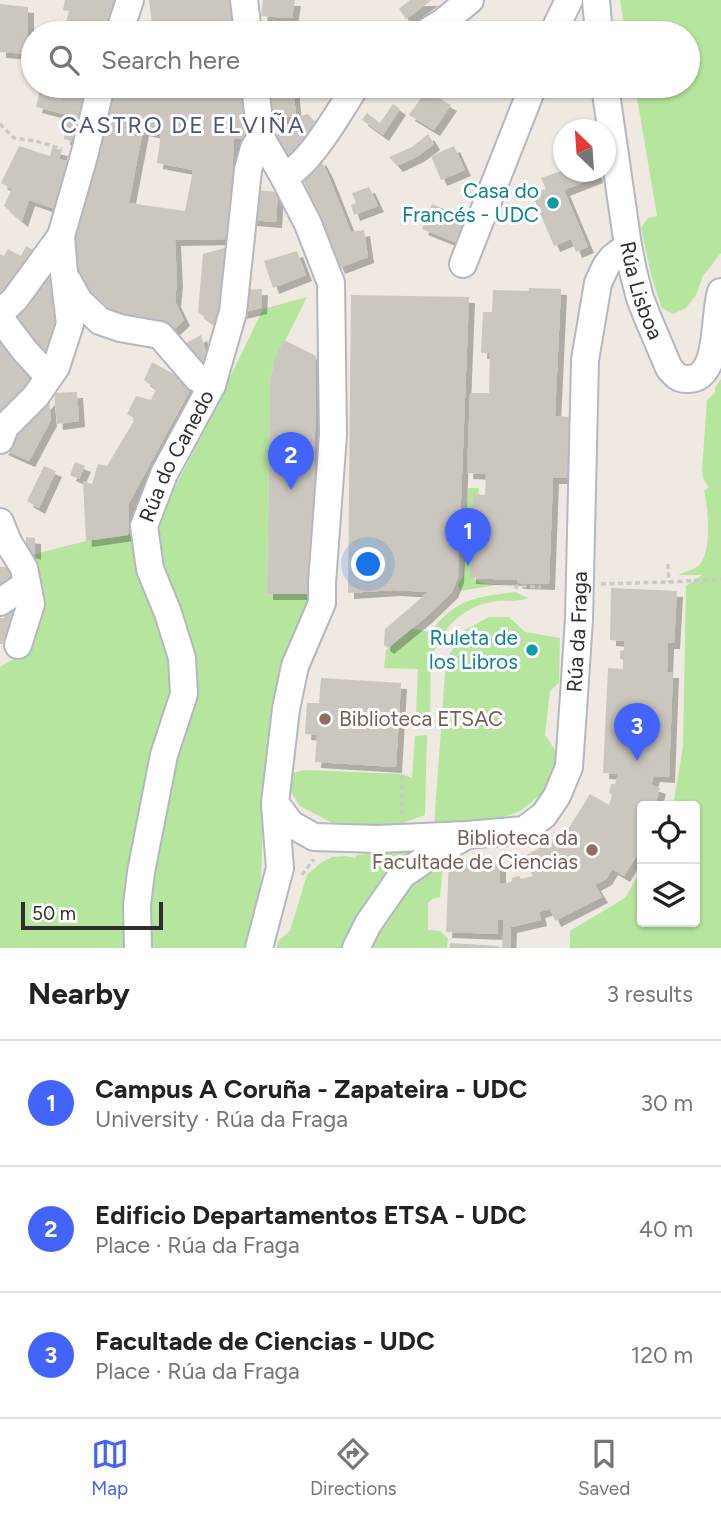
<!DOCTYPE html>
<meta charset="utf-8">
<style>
body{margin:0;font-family:Figtree,sans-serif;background:#f2f2f2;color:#222}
.controls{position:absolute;right:21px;bottom:21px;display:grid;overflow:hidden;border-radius:7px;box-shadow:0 2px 5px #0004}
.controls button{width:63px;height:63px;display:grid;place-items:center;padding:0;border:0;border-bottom:2px solid #e0e0e0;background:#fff;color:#222;font:35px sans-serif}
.compass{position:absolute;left:553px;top:119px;width:63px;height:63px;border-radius:50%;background:#fff;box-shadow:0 2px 5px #0004;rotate:335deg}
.scale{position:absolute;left:21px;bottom:18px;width:142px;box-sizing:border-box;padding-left:7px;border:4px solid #2e2e2e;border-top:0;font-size:19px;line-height:24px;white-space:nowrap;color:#2e2e2e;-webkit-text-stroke:5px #fff;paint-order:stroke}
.you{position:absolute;left:369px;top:565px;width:24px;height:24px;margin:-18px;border:5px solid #fff;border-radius:50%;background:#1a73e8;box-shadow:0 0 0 10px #1a73e833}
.badge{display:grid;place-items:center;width:46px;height:46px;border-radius:50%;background:#4264fb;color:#fff;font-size:23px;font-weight:700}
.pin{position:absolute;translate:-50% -58px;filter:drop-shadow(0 2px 4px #0008)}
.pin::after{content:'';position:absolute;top:37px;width:24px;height:21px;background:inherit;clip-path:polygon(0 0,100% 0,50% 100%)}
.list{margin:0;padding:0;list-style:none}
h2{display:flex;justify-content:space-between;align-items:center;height:91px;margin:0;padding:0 28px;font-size:30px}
h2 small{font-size:23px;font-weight:400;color:#767676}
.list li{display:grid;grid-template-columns:46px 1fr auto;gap:21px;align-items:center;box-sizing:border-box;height:126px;padding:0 28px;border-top:2px solid #e0e0e0}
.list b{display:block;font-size:26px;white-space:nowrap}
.list p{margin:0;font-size:23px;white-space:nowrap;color:#767676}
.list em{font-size:23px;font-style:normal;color:#767676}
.icon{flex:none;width:38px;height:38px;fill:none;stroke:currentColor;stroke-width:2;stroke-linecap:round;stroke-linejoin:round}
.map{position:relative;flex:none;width:721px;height:948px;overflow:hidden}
.search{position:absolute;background:#fff;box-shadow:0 2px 5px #0004;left:21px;right:21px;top:21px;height:77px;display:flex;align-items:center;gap:18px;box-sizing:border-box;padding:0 24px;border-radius:38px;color:#767676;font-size:26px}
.sheet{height:469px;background:#fff}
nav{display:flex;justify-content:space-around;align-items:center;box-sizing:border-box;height:98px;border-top:2px solid #e0e0e0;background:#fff;font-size:19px;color:#767676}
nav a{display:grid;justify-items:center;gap:4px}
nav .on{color:#4264fb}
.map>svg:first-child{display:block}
.green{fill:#b6e59e}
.building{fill:#cbc7bf;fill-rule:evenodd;filter:url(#shadow)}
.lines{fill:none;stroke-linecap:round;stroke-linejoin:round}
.minor-casing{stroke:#b4b7c1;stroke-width:30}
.path{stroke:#c9c9c9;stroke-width:3.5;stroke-dasharray:5 3.5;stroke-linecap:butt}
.minor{stroke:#fff;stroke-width:26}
.culture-dot{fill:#0f9aa8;stroke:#fff;stroke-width:2.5}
.education-dot{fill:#8d6e63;stroke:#fff;stroke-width:2.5}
.labels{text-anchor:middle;stroke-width:6;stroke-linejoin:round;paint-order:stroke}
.culture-label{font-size:21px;fill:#0d838f;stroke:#fff;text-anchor:end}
.street-label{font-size:21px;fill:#2e2e2e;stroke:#fff}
.education-label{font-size:21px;fill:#785e54;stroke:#fff;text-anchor:start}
.neighbourhood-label{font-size:23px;letter-spacing:2px;fill:#4d5680;stroke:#fff}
</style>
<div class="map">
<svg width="721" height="948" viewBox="0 0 721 948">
<defs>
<filter id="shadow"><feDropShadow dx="6" dy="6" stdDeviation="0" flood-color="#0004"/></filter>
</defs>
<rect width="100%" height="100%" fill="#efe9e1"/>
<g class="green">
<path d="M620 0H721V253L703 276 696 295 686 308 673 314 662 308 651 275 641 228 648 218 657 216 635 86H688V33H625Z"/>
<path d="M307 297 273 365 270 387 267 593 313 594 278 683 264 786 261 882 244 948H0V667L26 652 40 598 35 554 86 541 153 530 205 429 263 309Z"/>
<path d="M721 379V948H570V931L625 898 642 868V922H695V806H673L683 747 686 586 702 575H678C684 572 693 570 698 566 713 554 708 507 704 491L709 487 703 478 702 471 707 400 715 393V388Z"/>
<path d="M468 488H479L474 578C480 585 493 584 502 584L460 591 458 585 463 576Z"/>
<path d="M515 592 528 598C517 603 503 599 491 602 462 608 443 627 433 655 429 668 431 700 430 715L416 713 418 669 384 668 386 650 410 628 429 632 425 640C440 618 454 603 482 597 493 594 504 594 515 592Z"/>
<path d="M489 617H509L525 632 560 638 559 683 550 691 545 735 557 753 547 790 520 811 479 826 434 825 446 660 465 630Z"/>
<path d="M427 735 425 815 381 831 342 828 300 806 287 786 290 774 304 770 402 774 412 778 415 736Z"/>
<path d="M426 846 349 948H276L279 940 290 931 307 875 322 862 332 857 345 856 355 858 357 855Z"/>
<path d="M445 863 442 874 440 897 432 899 428 903V930L440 931 448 938 447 948H371L369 938 391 899 437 864Z"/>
</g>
<g class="building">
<path d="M65 0H116L107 33 78 32 79 27 65 25 69 11 63 10Z"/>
<path d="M149 0H231L236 33H153Z"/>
<path d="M263 0H295L292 18 261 16Z"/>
<path d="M410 0H432L406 19 399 9Z"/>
<path d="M0 4 28 7V54L0 52Z"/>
<path d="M302 24V33H266V26Z"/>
<path d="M41 86 72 95 74 86H94L81 144 64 139 67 115 36 107Z"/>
<path d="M115 86H242L248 139H234L229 239 175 240 177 281 175 301 184 320 172 331 117 316 95 303 79 273 70 250ZM143 130 161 134 157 163 193 170 185 211 129 203Z"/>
<path d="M293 86 296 115 270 121 266 90Z"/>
<path d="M426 91 451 105 434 130 409 115Z"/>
<path d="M393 104 400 109 383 135 362 120 367 113 380 123Z"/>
<path d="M308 114 319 126 291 165 270 141 296 117Z"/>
<path d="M428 134 434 144 418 156 397 166 389 157 412 147Z"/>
<path d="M19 146 50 156 52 148 62 150 59 159 73 163 58 210 29 200 22 221 4 206 12 189 1 183Z"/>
<path d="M454 146 465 170 441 180 431 156Z"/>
<path d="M320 159 327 172 351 232 364 230 368 257 339 268 301 174Z"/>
<path d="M564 170V172H596L597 177 564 190 588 247 576 252 571 239 554 246 532 194 546 189 541 178Z"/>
<path d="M369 187 378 206 354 215 351 205 356 203 352 193Z"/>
<path d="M254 190 278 192 276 222 251 220Z"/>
<path d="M432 204 467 219 457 243 422 229Z"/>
<path d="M235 245 227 305 215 325 198 312 203 254Z"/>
<path d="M26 246 40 254 0 301V254L4 256 8 249 21 256Z"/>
<path d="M297 251 306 275 273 288 264 261Z"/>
<path d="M47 267 58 272 63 320 49 363 13 317Z"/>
<path d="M529 288 561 289 555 416 570 417 568 478H553L549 584 517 583V580L470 578 473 494 485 495 486 474 467 473 470 393H489L490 353H481L483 312H492L493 290 529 291Z"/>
<path d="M262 289 261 308 241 313 244 290Z"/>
<path d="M351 295 469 297 458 577 452 592 426 617 388 648 384 645 385 629 428 592 394 590 348 593Z"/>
<path d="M0 328 40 380 0 424Z"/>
<path d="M201 335 207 355 199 368 183 345Z"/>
<path d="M284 340 316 356 313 594H267L270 387 273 365 279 349Z"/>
<path d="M152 362 193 385 129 503 128 535 86 541 83 481 92 484 98 464 107 466 135 419 127 414 136 396 151 400 156 389 144 380Z"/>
<path d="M77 392 79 421 57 424 54 393Z"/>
<path d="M49 399 51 420 29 461 2 449Z"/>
<path d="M75 462 85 466 79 479 70 475Z"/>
<path d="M44 466 56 471 39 508 27 501Z"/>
<path d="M26 537 35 538V554L26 551Z"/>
<path d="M18 566 19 582 0 585V567Z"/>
<path d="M611 588 677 591 674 643H668L667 672H673L669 777 654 776 651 785 660 788 655 806H642V816L640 825 642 826V847L624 876 612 869 606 879 595 885 602 897 555 921 550 909 539 912 541 920 511 927 510 948H502L504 919 498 920V934L446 932 449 860 500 862V884L511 882 512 878 519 876 521 879 533 876 523 857 565 834 590 794 609 805 612 795 609 792 611 784H615L618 774 603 773 608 668 623 669V660L620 659V651L624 650V641L610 640Z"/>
<path d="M22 598 14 644H0V618H4L10 601Z"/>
<path d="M321 678 401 683 396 767 315 762 317 735 305 734 307 703H319Z"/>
<path d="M450 943 499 946V948H450Z"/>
</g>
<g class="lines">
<g class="minor-casing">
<g id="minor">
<path d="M244 0 248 33"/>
<path d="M596 0 599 33"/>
<path d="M119 33 130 0"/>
<path d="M425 33 443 22 470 0"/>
<path d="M553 33 569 0"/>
<path id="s1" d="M605 86 628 246 633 271 640 298 647 316 669 368C675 375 678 379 687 379 721 380 713 316 721 292"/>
<path id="s2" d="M261 138 284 177 308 224 331 283 333 435 322 583V603L295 666 286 709 275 803 291 824 314 837 378 839 467 835 524 830 544 815 557 796 569 767 574 695 579 619 585 360 598 283 606 266 612 258 628 246"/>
<path d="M284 177C312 162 338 113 356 86"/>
<path d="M463 264 533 86"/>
<path d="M68 281 79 301 100 321 120 328 160 335 197 378 212 385"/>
<path d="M0 313 15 299 61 236"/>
<path d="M0 318 25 351 49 377"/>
<path d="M0 440 5 427 36 396 56 367 70 324 64 273 61 236 84 156 101 86"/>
<path d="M0 522 8 542 24 568 31 604 18 645"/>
<path d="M0 602 27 584"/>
<path id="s3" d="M138 948 137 905 141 872 164 755 184 694 182 658 168 613 150 569 144 526 164 474 212 385 233 312 248 170 254 148 261 138 255 86"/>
<path d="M259 948 280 868 275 805"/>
<path d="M356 948 368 924 402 875 427 858 464 837"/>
</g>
</g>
<g class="path">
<path d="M0 124 14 138 36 141 62 149"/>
<path d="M668 564 669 582"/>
<path d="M601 584 669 582 721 579"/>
<path d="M516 589V586L541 587"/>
<path d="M402 776V815"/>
<path d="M302 875 314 859"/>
</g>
<use href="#minor" class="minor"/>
</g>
<g class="culture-dot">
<circle cx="553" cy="203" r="7"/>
<circle cx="532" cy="650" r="7"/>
</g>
<g class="education-dot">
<circle cx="325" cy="719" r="7"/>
<circle cx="592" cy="850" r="7"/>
</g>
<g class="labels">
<g class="culture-label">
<text x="539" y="198">Casa do<tspan x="539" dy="24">Francés - UDC</tspan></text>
<text x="518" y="645">Ruleta de<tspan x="518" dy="24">los Libros</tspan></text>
</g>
<g class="street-label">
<text dy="7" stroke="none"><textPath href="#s1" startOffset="208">Rúa Lisboa</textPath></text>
<text dy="7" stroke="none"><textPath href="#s3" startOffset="511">Rúa do Canedo</textPath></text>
<text dy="7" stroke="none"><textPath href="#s2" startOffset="1167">Rúa da Fraga</textPath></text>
</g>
<g class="education-label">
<text x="339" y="726">Biblioteca ETSAC</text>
<text x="578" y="845" text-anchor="end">Biblioteca da<tspan x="578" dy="24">Facultade de Ciencias</tspan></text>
</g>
<g class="neighbourhood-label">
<text x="183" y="133">CASTRO DE ELVIÑA</text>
</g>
</g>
</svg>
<div class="controls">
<button><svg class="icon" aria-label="locate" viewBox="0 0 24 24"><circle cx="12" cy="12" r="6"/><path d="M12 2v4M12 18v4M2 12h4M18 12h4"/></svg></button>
<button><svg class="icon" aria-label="layers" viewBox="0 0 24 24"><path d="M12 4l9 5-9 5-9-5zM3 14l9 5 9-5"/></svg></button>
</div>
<svg class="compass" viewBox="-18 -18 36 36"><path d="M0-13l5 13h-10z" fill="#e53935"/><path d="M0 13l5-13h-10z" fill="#767676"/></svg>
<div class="scale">50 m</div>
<div class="you"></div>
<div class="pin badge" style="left:468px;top:566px">1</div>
<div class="pin badge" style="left:291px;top:490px">2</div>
<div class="pin badge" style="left:637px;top:761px">3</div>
<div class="search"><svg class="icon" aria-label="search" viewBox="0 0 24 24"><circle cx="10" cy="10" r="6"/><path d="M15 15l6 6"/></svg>Search here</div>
</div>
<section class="sheet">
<h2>Nearby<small>3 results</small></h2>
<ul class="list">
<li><span class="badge">1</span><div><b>Campus A Coruña - Zapateira - UDC</b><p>University · Rúa da Fraga</p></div><em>30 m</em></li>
<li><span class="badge">2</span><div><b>Edificio Departamentos ETSA - UDC</b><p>Place · Rúa da Fraga</p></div><em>40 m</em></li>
<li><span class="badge">3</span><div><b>Facultade de Ciencias - UDC</b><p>Place · Rúa da Fraga</p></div><em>120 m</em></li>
</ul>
</section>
<nav>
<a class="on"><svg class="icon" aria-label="map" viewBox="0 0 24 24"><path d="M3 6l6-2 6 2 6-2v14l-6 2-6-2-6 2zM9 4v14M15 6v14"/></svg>Map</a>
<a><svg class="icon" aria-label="directions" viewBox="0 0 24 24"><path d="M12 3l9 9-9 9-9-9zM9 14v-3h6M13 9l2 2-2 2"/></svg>Directions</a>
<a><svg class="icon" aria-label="saved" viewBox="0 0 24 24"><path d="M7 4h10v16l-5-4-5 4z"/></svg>Saved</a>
</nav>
